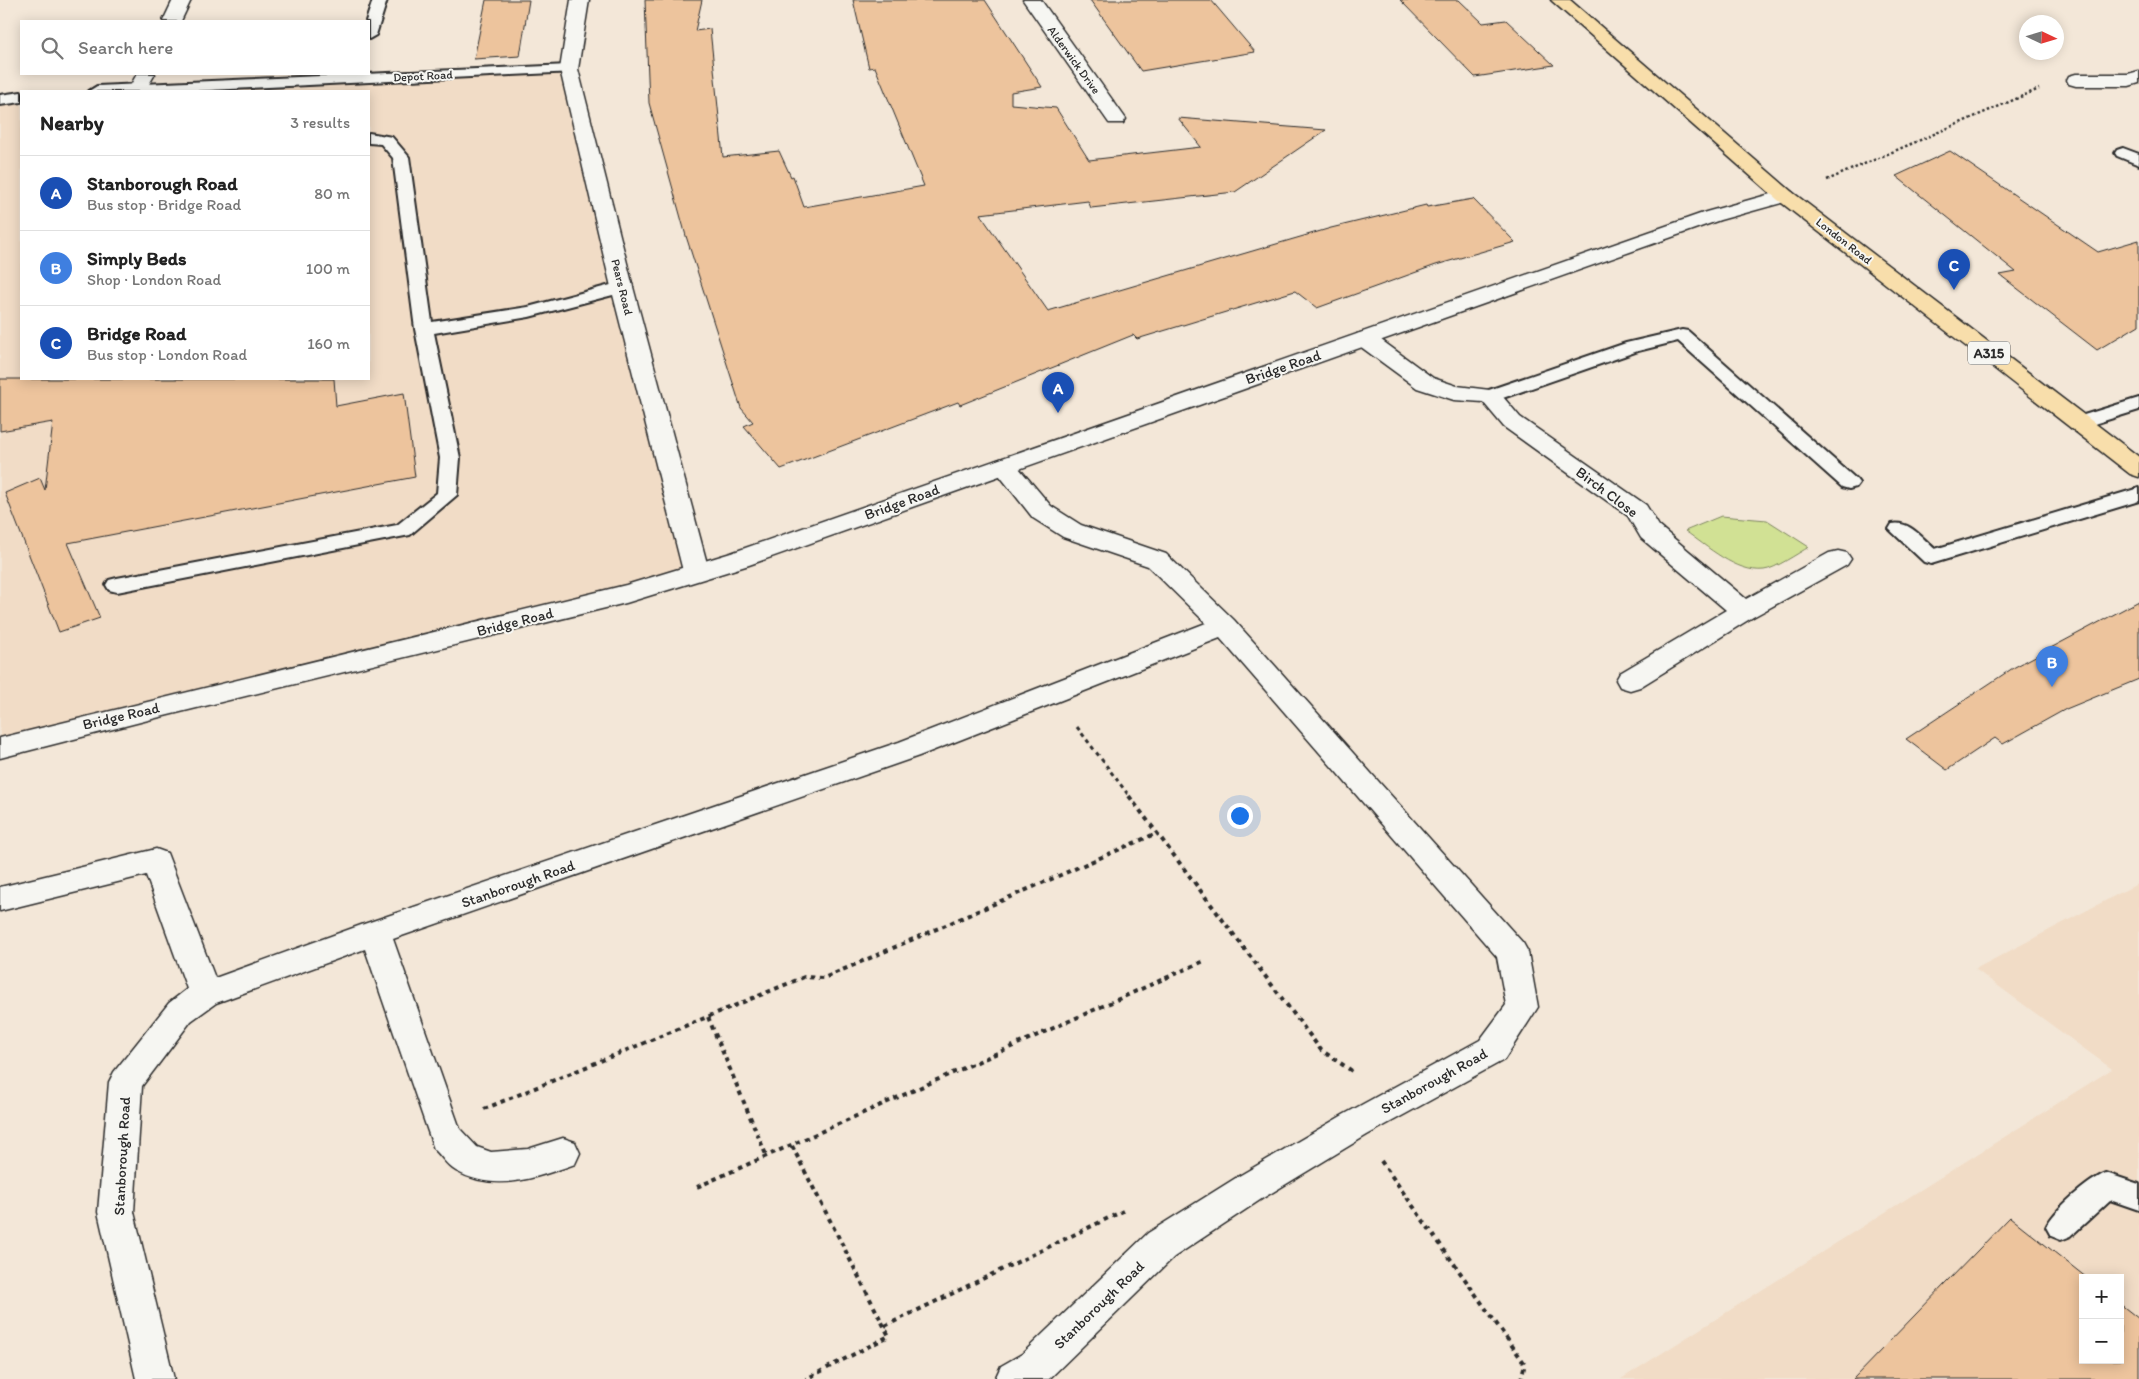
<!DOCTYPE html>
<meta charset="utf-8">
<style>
body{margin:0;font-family:Itim,sans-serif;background:#f6f6f6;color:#222}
.controls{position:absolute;right:15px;bottom:15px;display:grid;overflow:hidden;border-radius:0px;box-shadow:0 2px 12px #0003}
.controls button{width:45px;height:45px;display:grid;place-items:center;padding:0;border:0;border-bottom:1px solid #e0e0e0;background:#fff;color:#222;font:25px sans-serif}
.compass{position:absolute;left:2019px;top:15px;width:45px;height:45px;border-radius:50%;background:#fff;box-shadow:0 2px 12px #0003;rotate:94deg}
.you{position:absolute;left:1239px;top:815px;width:18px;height:18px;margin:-12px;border:4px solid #fff;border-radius:50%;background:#1a73e8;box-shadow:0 0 0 8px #1a73e833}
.badge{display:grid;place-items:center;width:32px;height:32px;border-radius:50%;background:#0b8043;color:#fff;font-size:16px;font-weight:700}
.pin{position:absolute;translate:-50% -41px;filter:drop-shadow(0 1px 2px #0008)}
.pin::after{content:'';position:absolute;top:26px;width:18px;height:15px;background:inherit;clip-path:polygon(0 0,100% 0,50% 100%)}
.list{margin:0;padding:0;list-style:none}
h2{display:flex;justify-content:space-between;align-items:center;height:65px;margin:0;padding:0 20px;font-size:21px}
h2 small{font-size:16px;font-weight:400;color:#767676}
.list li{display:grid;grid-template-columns:32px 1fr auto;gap:15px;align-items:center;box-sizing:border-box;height:75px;padding:0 20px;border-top:1px solid #e0e0e0}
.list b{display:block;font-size:19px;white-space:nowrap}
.list p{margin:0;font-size:16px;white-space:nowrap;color:#767676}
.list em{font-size:16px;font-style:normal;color:#767676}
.icon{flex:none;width:28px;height:28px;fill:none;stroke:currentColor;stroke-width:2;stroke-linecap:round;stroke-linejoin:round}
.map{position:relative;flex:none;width:2139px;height:1379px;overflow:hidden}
.search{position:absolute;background:#fff;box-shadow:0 2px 12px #0003;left:20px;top:20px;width:350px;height:55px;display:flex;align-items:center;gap:12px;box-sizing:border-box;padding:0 18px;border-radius:0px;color:#767676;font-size:19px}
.panel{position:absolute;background:#fff;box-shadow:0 2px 12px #0003;left:20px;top:90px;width:350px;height:290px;border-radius:0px}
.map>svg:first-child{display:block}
.built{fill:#f1dcc6;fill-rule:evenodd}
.green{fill:#d1e194;stroke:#7e8660}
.building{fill:#edc49d;stroke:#2b2b2b}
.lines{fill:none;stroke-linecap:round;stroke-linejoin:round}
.lane-casing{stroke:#2b2b2b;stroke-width:4}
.street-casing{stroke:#2b2b2b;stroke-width:3}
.secondary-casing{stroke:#2b2b2b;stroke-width:3}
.primary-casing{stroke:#2b2b2b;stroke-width:3}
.path-far2{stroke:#2b2b2b;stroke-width:2.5;stroke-dasharray:2.5 2.5;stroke-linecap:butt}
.path-far1{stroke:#2b2b2b;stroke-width:3;stroke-dasharray:4 4;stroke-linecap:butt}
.path{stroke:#2b2b2b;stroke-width:4;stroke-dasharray:4.5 4.5;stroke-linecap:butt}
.lane{fill:#f6f6f2;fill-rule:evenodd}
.street{fill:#f6f6f2;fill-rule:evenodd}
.secondary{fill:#f6f6f2;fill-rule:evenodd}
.primary{fill:#f8deab;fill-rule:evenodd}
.labels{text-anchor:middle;stroke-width:4;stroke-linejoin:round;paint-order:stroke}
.far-street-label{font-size:12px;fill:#2b2b2b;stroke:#f6f6f2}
.shield{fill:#f6f6f2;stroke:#686867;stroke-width:1}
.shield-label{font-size:14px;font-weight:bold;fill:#2b2b2b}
.street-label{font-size:15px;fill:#2b2b2b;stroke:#f6f6f2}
</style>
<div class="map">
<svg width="2139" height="1379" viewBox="0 0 2139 1379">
<rect width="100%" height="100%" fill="#f3e7d8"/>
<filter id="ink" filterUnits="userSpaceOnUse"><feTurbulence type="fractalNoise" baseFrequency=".02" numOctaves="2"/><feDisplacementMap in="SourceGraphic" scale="10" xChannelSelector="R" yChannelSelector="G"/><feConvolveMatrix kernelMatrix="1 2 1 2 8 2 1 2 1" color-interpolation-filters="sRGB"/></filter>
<g filter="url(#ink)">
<g class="built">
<path d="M569 69 696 571 0 748V100L21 97V379H369V91H97Z"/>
<path d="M2139 883V1379H1621L2112 1069 1975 969ZM2083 1278H2120V1360H2083Z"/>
</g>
<path class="green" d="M1721 516 1767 520 1809 547C1798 553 1775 569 1764 570 1736 573 1707 546 1685 531Z"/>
<g class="building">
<path d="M486 0H529L520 56 474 59Z"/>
<path d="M645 0H702L695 31 710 29 723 157 779 151 791 177 793 176 804 207 924 186 875 67 869 68 853 0H985L1042 87 1011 92V104L1056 108 1089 160 1201 147 1178 118 1326 130 1235 192 1091 208 1088 201 980 214 1048 311 1331 228 1426 205 1427 207 1473 199 1515 242 1436 265 1317 308 1295 291 1137 339 1133 335 960 405 958 402 781 469 744 426 753 422 741 408 686 236 649 103Z"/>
<path d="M1090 0H1211L1255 52 1141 71Z"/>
<path d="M1400 0H1459L1483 23 1506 20 1554 65 1475 77Z"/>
<path d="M1950 151 2098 252 2139 240V325L2097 350 2000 275 2016 272 1896 176Z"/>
<path d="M0 379H334L336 406 404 393 415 477 68 543 100 618 59 632 5 493 40 478 45 490 53 422 0 431Z"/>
<path d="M2139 601V679L2066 709 2003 744 1995 738 1947 770 1906 739 2013 668Z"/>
<path d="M2010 1217 2087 1278H2083V1360H2120V1304L2139 1319V1379H1853Z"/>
</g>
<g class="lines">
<g class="lane-casing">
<g id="lane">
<path d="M373 0H387L376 35 369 39V21H366Z"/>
<path d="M569 65 576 69 574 72 189 91H89L97 86Z"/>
<path d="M21 92V102L0 105V95Z"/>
<path d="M369 133 392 137 409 157 432 322 528 307 622 282 628 283 631 287 628 291 529 317 434 333 460 458 457 495 410 535 117 592 109 590 106 585 109 580 117 578 397 525 437 493 440 458 415 329 393 158 381 144 369 143Z"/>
<path d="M2123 148 2139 154V165L2117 156 2115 153 2117 150Z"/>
<path d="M1682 330 1688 331 1856 479 1859 483 1856 487 1849 489 1842 487 1678 341 1638 351 1497 400H1483L1481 396 1483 392 1626 343Z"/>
<path d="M2139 398V410L2078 429 2071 427 2068 423 2071 419Z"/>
<path d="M2139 488V501L1931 564 1924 562 1889 529 1892 524C1909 520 1922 538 1935 549Z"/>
<path d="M2106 1173 2139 1184V1210L2110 1200 2071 1236 2061 1240 2051 1236 2046 1227C2054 1210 2088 1180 2106 1173Z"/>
</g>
</g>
<g class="street-casing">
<g id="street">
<path d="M173 0H191L181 21H163Z"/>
<path d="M571 0H589L578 69 633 287 709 571 705 577 696 580 687 577 683 571 611 287 560 69Z"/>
<path d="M1023 0H1041L1126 119 1123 123H1109Z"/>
<path d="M2139 71V83L2129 86H2076L2069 84 2067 80 2069 76 2076 74H2128Z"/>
<path d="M137 74H155L145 91H131L129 88Z"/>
<path d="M1365 332 1373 334 1433 378 1457 386 1498 391 1520 417 1646 505 1659 526 1746 599 1829 553 1838 551 1847 553 1851 559 1847 565 1753 617 1640 687 1630 690 1620 687 1616 680 1620 673 1726 610 1641 538 1628 516 1504 427 1483 402 1454 400 1417 388 1357 344 1354 339 1357 334Z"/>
<path d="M1004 458 1013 461 1051 506 1081 525 1166 554 1234 620 1523 943 1528 952 1538 1007 1504 1060 1367 1135 1263 1198 1174 1257 1049 1379H995L1001 1366 1022 1354 1148 1233 1239 1176 1343 1115 1480 1040 1506 1005 1497 957 1220 638 919 756 393 939 460 1129 477 1147 491 1152 528 1149 563 1138 575 1142 580 1153 575 1164C536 1178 495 1193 456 1171 447 1166 441 1155 434 1149L365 949 216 1003 191 1021 142 1086 134 1212 174 1379H136L98 1212 109 1082 114 1072 169 1003 187 989 146 875 0 911V887L156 849 167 853 215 978 364 924 899 742 1206 623 1148 566 1063 537 1033 518 992 466 995 461Z"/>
</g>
</g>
<g class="secondary-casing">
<path id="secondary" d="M1785 190 1792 192 1795 196 1792 200 1720 220 749 565 626 603 156 718 0 758V738L626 585 731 553 1706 212Z"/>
</g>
<g class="primary-casing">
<path id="primary" d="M1551 0H1570L1792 192 2139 457V477L2130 474 1778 200Z"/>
</g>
<path class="path-far2" d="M1827 180 2039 89"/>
<path class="path-far1" d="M1077 727 1130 797"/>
<g class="path">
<path d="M1129 796 1321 1050 1355 1073"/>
<path d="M708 1017 767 1157"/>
<path d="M484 1109 804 977 824 978 1157 833"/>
<path d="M792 1146 889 1336 806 1379"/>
<path d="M1381 1161 1525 1364 1521 1379"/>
<path d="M697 1187 1206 960"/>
<path d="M885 1326 1123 1211"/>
</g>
<use href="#lane" class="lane"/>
<use href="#street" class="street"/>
<use href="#secondary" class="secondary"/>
<use href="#primary" class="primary"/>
</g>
</g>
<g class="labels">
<g class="far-street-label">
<text transform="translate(1074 60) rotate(54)" y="4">Alderwick Drive</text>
<text transform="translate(423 76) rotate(-3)" y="4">Depot Road</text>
<text transform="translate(1844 241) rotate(38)" y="4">London Road</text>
<text transform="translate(622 287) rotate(76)" y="4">Pears Road</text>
</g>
<rect class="shield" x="1968" y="341.5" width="42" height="23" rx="4"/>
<g class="shield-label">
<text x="1989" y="358">A315</text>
</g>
<g class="street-label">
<text transform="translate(1283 367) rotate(-19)" y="5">Bridge Road</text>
<text transform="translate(1607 492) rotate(37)" y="5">Birch Close</text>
<text transform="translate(902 502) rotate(-20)" y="5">Bridge Road</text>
<text transform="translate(515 622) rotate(-14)" y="5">Bridge Road</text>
<text transform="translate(121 716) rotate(-13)" y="5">Bridge Road</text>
<text transform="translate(518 884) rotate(-19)" y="5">Stanborough Road</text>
<text transform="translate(1434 1081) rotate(-29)" y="5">Stanborough Road</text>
<text transform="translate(122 1156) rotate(-87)" y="5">Stanborough Road</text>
<text transform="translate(1099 1305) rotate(-44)" y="5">Stanborough Road</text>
</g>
</g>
</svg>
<div class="controls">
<button>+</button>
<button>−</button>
</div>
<svg class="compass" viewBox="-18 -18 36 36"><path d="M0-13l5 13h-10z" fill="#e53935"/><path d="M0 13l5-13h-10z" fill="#767676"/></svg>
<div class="you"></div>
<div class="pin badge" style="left:1058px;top:413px;background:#1a4fb4">A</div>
<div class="pin badge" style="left:2052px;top:687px;background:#3f7fe0">B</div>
<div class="pin badge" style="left:1954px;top:290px;background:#1a4fb4">C</div>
<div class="search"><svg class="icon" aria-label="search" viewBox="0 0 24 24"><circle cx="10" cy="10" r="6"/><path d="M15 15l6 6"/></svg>Search here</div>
<section class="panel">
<h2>Nearby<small>3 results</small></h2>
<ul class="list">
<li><span class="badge" style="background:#1a4fb4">A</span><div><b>Stanborough Road</b><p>Bus stop · Bridge Road</p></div><em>80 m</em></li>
<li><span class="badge" style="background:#3f7fe0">B</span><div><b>Simply Beds</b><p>Shop · London Road</p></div><em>100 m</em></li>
<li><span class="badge" style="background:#1a4fb4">C</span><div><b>Bridge Road</b><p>Bus stop · London Road</p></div><em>160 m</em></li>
</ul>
</section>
</div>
